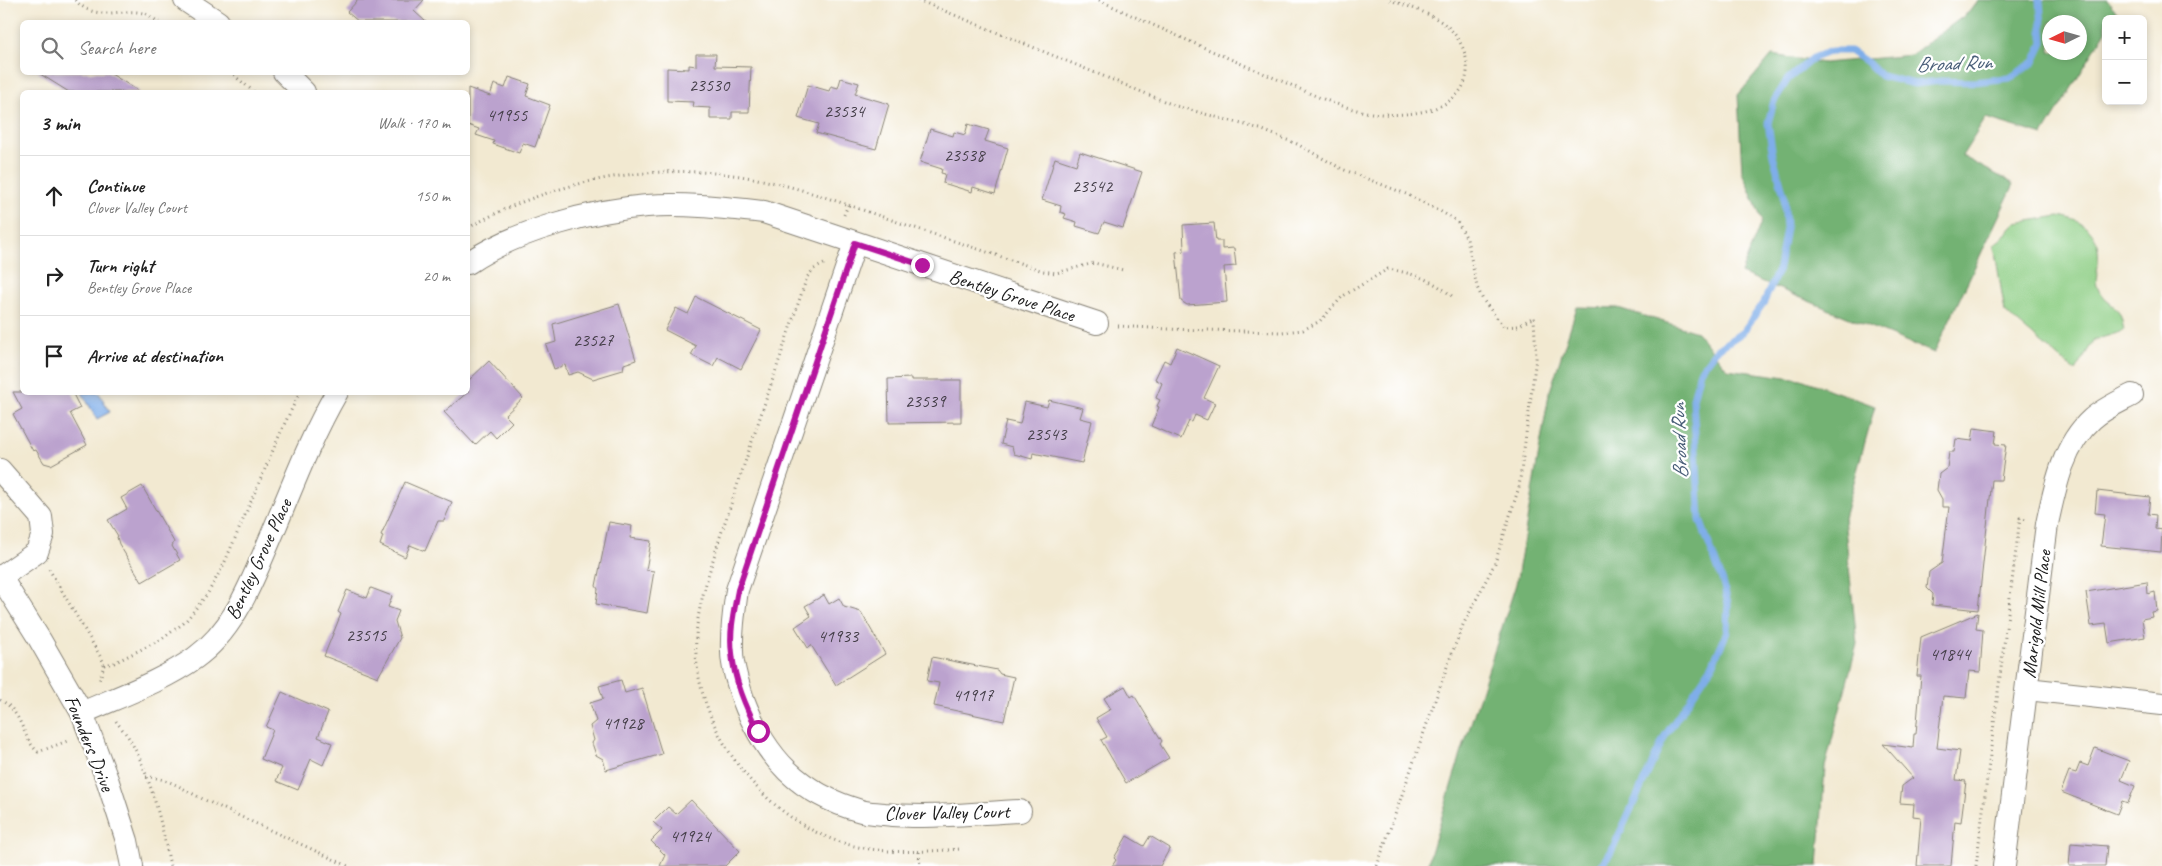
<!DOCTYPE html>
<meta charset="utf-8">
<style>
body{margin:0;font-family:Caveat,sans-serif;background:#f2f2f2;color:#222}
.controls{position:absolute;right:15px;top:15px;display:grid;overflow:hidden;border-radius:8px;box-shadow:0 2px 8px #0003}
.controls button{width:45px;height:45px;display:grid;place-items:center;padding:0;border:0;border-bottom:1px solid #e0e0e0;background:#fff;color:#222;font:25px sans-serif}
.compass{position:absolute;left:2042px;top:15px;width:45px;height:45px;border-radius:50%;background:#fff;box-shadow:0 2px 8px #0003;rotate:265deg}
.stop{position:absolute;width:15px;height:15px;margin:-11px;border:4px solid #b5179e;border-radius:50%;background:#fff}
.stop.end{background:#b5179e;border-color:#fff;box-shadow:0 1px 5px #0008}
.list{margin:0;padding:0;list-style:none}
h2{display:flex;justify-content:space-between;align-items:center;height:65px;margin:0;padding:0 20px;font-size:21px}
h2 small{font-size:16px;font-weight:400;color:#767676}
.list li{display:grid;grid-template-columns:32px 1fr auto;gap:15px;align-items:center;box-sizing:border-box;height:80px;padding:0 20px;border-top:1px solid #e0e0e0}
.list b{display:block;font-size:19px;white-space:nowrap}
.list p{margin:0;font-size:16px;white-space:nowrap;color:#767676}
.list em{font-size:16px;font-style:normal;color:#767676}
.icon{flex:none;width:28px;height:28px;fill:none;stroke:currentColor;stroke-width:2;stroke-linecap:round;stroke-linejoin:round}
.map{position:relative;flex:none;width:2162px;height:866px;overflow:hidden}
.search{position:absolute;background:#fff;box-shadow:0 2px 8px #0003;left:20px;top:20px;width:450px;height:55px;display:flex;align-items:center;gap:12px;box-sizing:border-box;padding:0 18px;border-radius:8px;color:#767676;font-size:19px}
.panel{position:absolute;background:#fff;box-shadow:0 2px 8px #0003;left:20px;top:90px;width:450px;height:305px;border-radius:8px}
.map>svg:first-child{display:block}
.green{fill:#8fcf86;stroke:#567651}
.forest{fill:#73b273;stroke:#486748;fill-rule:evenodd}
.water{fill:#7faee9;stroke:#4e6582}
.lines{fill:none;stroke-linecap:round;stroke-linejoin:round}
.stream{stroke:#7faee9;stroke-width:7}
.building{fill:#bba2ce}
.minor-casing{stroke:#878276;stroke-width:24}
.path{stroke:#878276;stroke-width:3;stroke-dasharray:1 4;stroke-linecap:butt}
.minor{stroke:#fff;stroke-width:22}
.route{stroke:#b5179e;stroke-width:6}
.labels{text-anchor:middle;stroke-width:4.5;stroke-linejoin:round;paint-order:stroke}
.number-label{font-size:18px;fill:#443e48}
.street-label{font-size:20px;fill:#1c1c1c;stroke:#fff}
.water-label{font-size:21px;font-style:italic;fill:#495e78;stroke:#fff}
</style>
<div class="map">
<svg width="2162" height="866" viewBox="0 0 2162 866">
<rect width="100%" height="100%" fill="#fff"/>
<filter id="ink" filterUnits="userSpaceOnUse"><feTurbulence type="fractalNoise" baseFrequency=".02" numOctaves="2"/><feDisplacementMap in="SourceGraphic" scale="10" xChannelSelector="R" yChannelSelector="G"/><feConvolveMatrix kernelMatrix="1 2 1 2 8 2 1 2 1" color-interpolation-filters="sRGB"/></filter>
<filter id="wash" filterUnits="userSpaceOnUse"><feTurbulence type="fractalNoise" baseFrequency=".0096" numOctaves="4" result="noise"/><feDisplacementMap in="SourceGraphic" scale="20" xChannelSelector="R" yChannelSelector="G"/><feGaussianBlur stdDeviation="1.12" result="paint"/><feColorMatrix in="noise" values="0 0 0 0 0 0 0 0 0 0 0 0 0 0 0 0 0 1.4 0 .05"/><feComposite in="paint" operator="in"/></filter>
<g filter="url(#wash)">
<rect width="100%" height="100%" fill="#f2e9d1"/>
<path class="green" d="M2059 216C2087 221 2101 234 2098 263 2098 270 2095 279 2097 286 2102 301 2112 302 2119 312 2122 317 2123 325 2124 331L2094 340 2075 371 2005 312 1994 246 2016 223Z"/>
<g class="forest">
<path d="M1978 0H2107L2117 12 2113 19H2106V31L2043 135 1986 118 1962 156 2014 184 1934 353 1741 273 1762 220 1742 172 1738 95 1772 55 1824 63 1911 55 1969 12ZM2050 22H2080V52H2050Z"/>
<path d="M1577 307 1618 308 1697 332 1727 369 1801 379 1875 406 1844 518 1857 644 1825 767 1818 866H1427L1454 776 1516 584 1549 394Z"/>
</g>
<path class="water" d="M82 393H99L110 412 97 419Z"/>
<g class="lines">
<path class="stream" d="M1600 866 1611 852 1665 736 1712 666 1727 632 1728 604 1723 582 1700 520 1693 399 1700 371 1716 350 1743 332 1764 302 1779 268 1786 228 1784 195 1773 156 1768 123 1774 101 1788 79 1813 58 1831 51H1850L1868 63 1881 76 1915 84 1941 81 1974 82 2010 78 2034 62 2043 43 2040 0"/>
</g>
<g id="blocks">
<g class="building">
<path d="M358 0H424L414 11 426 22H359L347 12Z"/>
<path d="M696 54H716L715 66 751 67 749 112H732V119H710V108L693 107 694 102 667 101V68L689 69V65L696 66Z"/>
<path d="M37 72H108L140 92H69Z"/>
<path d="M509 77 530 84 526 96 550 105 535 147 523 143 519 153 493 144 494 141 476 135 479 129 468 125V88L490 96 494 84 505 88Z"/>
<path d="M841 78 859 83 855 94 889 104 876 149 816 133 819 124 798 118 808 85 829 91 831 86 838 88Z"/>
<path d="M968 124 989 130 985 141 1008 148 995 194 973 187 972 192 943 183 945 174 941 173 942 169 920 162 930 129 953 136 954 132 965 135Z"/>
<path d="M1080 152 1142 172 1123 228 1104 222 1099 233 1076 226 1077 222 1064 218 1066 214 1060 212 1061 206 1042 200 1055 158 1076 165Z"/>
<path d="M1214 223 1216 241H1222V249L1234 248 1236 266 1224 267 1227 302 1187 305 1181 301 1176 252 1184 251 1183 225Z"/>
<path d="M696 297 761 330 741 369 718 357 713 366 691 355 696 346 665 330 676 308 688 314Z"/>
<path d="M619 304 636 360 624 364 623 370 593 379 578 372 568 375 565 365 554 369 546 345 556 342 553 324Z"/>
<path d="M1177 347 1219 366 1204 398 1215 403 1207 420 1195 415 1192 422 1189 421 1181 439 1151 426 1159 407 1157 406 1160 400 1156 398 1162 383 1155 379 1164 360 1170 363Z"/>
<path d="M489 361 523 398 505 415 512 422 496 438 490 431 475 445 444 412 468 392V381Z"/>
<path d="M911 378V380H961V422L889 423 888 379Z"/>
<path d="M13 392H72L80 408 70 413 87 445 51 465 44 463 36 450 33 451 13 414 22 409Z"/>
<path d="M1049 400 1083 408 1080 418 1092 421 1082 463 1033 453 1032 459 1014 454 1012 447 1001 444 1006 421 1020 424 1025 402 1047 407Z"/>
<path d="M1974 428 1997 431 1995 444 2006 445 2001 480H1992L1978 610 1932 605 1933 594 1927 588 1929 572 1942 563 1949 507H1942V499L1937 490 1939 474 1947 468 1949 452H1954L1956 439 1972 441Z"/>
<path d="M405 482 452 502 444 521H438L425 551 410 545 405 557 380 545 383 536 381 535Z"/>
<path d="M142 486 174 542 172 546 180 560 142 582 119 544 117 537 118 536 108 520 127 509 121 498Z"/>
<path d="M2097 491 2150 497 2148 514 2156 515 2155 529 2162 530 2161 552 2101 546 2105 514 2095 513Z"/>
<path d="M609 522 632 526 630 538 651 541 646 570 654 571 647 613 596 604 598 589 596 586Z"/>
<path d="M2147 582 2148 594 2155 592 2157 611 2151 612 2152 617 2142 619 2145 637 2109 643 2106 624 2091 626 2086 592Z"/>
<path d="M371 588 392 596 388 607 399 611 395 621 400 638 378 677 324 656 341 614 338 612 347 590 367 598Z"/>
<path d="M824 595 829 604 839 598 844 607 861 612 885 654 836 685 811 645 808 648 795 627 811 616 805 606Z"/>
<path d="M1978 613 1976 629 1983 630 1980 672 1969 671 1966 698 1943 696 1937 748 1960 751 1956 780 1966 781 1961 822 1955 821 1951 866H1917L1921 817 1913 816 1914 804 1900 803 1902 786 1913 778 1883 744 1913 748 1914 734H1916L1921 676H1917L1921 637Z"/>
<path d="M932 657 997 670 1000 674 1014 677 1004 721 934 706 939 683 927 681Z"/>
<path d="M621 680 625 693 642 688 662 754 606 770 603 759 596 755 592 743 594 740 590 726 596 721 590 703 603 699 599 686Z"/>
<path d="M1125 686 1131 697 1134 695 1152 725 1162 741 1160 744 1169 758 1126 783 1101 740 1107 737 1096 718 1111 709 1104 698Z"/>
<path d="M282 692 328 712 318 737 332 743 323 765 311 759 298 790 276 781 282 768 261 759 273 730 266 727Z"/>
<path d="M2095 748 2129 761 2121 780 2135 786 2128 803 2122 801 2117 814 2061 792 2069 771 2076 773 2080 763 2088 766Z"/>
<path d="M691 800 740 851 725 866H660L665 855 651 841 662 830 653 822 668 807 676 814Z"/>
<path d="M1127 836 1144 846 1150 836 1170 848 1160 866H1112L1116 860 1114 858Z"/>
<path d="M2071 843 2107 846 2105 866H2069Z"/>
</g>
</g>
</g>
<g filter="url(#ink)">
<use href="#blocks" fill-opacity="0" stroke="#878276" stroke-width="1"/>
<g class="lines">
<g class="minor-casing">
<g id="minor">
<path d="M185 0 218 22"/>
<path d="M284 72 304 92"/>
<path d="M855 243 737 590C734 611 731 630 732 651 732 667 738 684 743 699 765 758 800 794 861 811 868 813 877 813 884 814 929 819 975 813 1020 811"/>
<path d="M468 263C513 232 592 210 647 206 686 203 726 208 764 212L1097 323"/>
<path d="M0 470 41 517 43 534 37 552 1 577"/>
<path d="M0 576 40 640 82 713 108 782 127 841 132 866"/>
<path d="M2027 689 2162 704"/>
<path d="M82 713C120 696 161 682 195 658 233 631 250 586 268 544 290 493 309 440 337 392"/>
<path d="M2004 866 2047 524C2055 487 2063 445 2092 419 2103 409 2119 402 2132 395"/>
</g>
</g>
<g class="path">
<path d="M75 0C97 24 123 6 146 14 150 16 155 20 159 22"/>
<path d="M918 0 1176 106 1260 129 1297 144 1342 169 1406 194 1440 211 1457 221 1467 239 1477 287 1483 300 1504 327 1518 326 1534 317 1536 358 1519 487 1495 563 1463 625 1449 661 1377 866"/>
<path d="M1099 0C1156 27 1214 52 1272 77 1304 90 1337 108 1372 113 1408 118 1471 112 1467 63 1465 49 1458 36 1448 27 1432 13 1409 7 1390 0"/>
<path d="M230 72 254 92"/>
<path d="M844 215 848 205"/>
<path d="M468 228C547 183 642 163 733 175 786 182 836 201 886 218 938 236 991 253 1043 271L1056 273 1094 263 1123 270"/>
<path d="M824 264 814 269 807 277 719 540C710 571 698 604 696 636 691 722 759 816 840 842 879 855 920 852 960 849"/>
<path d="M1118 326 1166 329 1282 332 1303 330 1320 321 1343 296 1388 269C1413 273 1436 281 1454 298"/>
<path d="M49 569 103 661 104 665 99 682"/>
<path d="M104 665 114 663 162 639 185 622 208 593 224 564 283 427 300 392"/>
<path d="M0 700C23 711 21 737 38 752L70 740"/>
<path d="M116 721C120 727 126 733 130 740 150 773 163 828 170 866"/>
<path d="M146 777C169 777 187 792 207 801 254 823 301 844 348 866"/>
<path d="M919 852 920 866"/>
<path d="M1976 866 2020 518 2026 520"/>
</g>
<use href="#minor" class="minor"/>
</g>
</g>
<g class="lines" filter="url(#ink)">
<path class="route" d="M758 731C746 707 734 680 732 653 729 632 734 611 738 590L855 243 922 265"/>
</g>
<g class="labels">
<g class="number-label">
<text x="709" y="91">23530</text>
<text x="844" y="117">23534</text>
<text x="507" y="121">41955</text>
<text x="964" y="161">23538</text>
<text x="1092" y="192">23542</text>
<text x="593" y="346">23527</text>
<text x="925" y="407">23539</text>
<text x="1046" y="440">23543</text>
<text x="366" y="641">23515</text>
<text x="838" y="642">41933</text>
<text x="1950" y="660">41844</text>
<text x="973" y="701">41917</text>
<text x="623" y="729">41928</text>
<text x="690" y="842">41924</text>
</g>
<g class="street-label">
<text transform="translate(1012 295) rotate(18)" y="7">Bentley Grove Place</text>
<text transform="translate(258 559) rotate(-65)" y="7">Bentley Grove Place</text>
<text transform="translate(2036 614) rotate(-83)" y="7">Marigold Mill Place</text>
<text transform="translate(90 743) rotate(68)" y="7">Founders Drive</text>
<text transform="translate(947 812) rotate(-1)" y="7">Clover Valley Court</text>
</g>
<g class="water-label">
<text transform="translate(1954 63) rotate(-2)" y="7">Broad Run</text>
<text transform="translate(1679 441) rotate(-92)" y="7">Broad Run</text>
</g>
</g>
</svg>
<div class="controls">
<button>+</button>
<button>−</button>
</div>
<svg class="compass" viewBox="-18 -18 36 36"><path d="M0-13l5 13h-10z" fill="#e53935"/><path d="M0 13l5-13h-10z" fill="#767676"/></svg>
<div class="stop" style="left:758px;top:731px"></div>
<div class="stop end" style="left:922px;top:265px"></div>
<div class="search"><svg class="icon" aria-label="search" viewBox="0 0 24 24"><circle cx="10" cy="10" r="6"/><path d="M15 15l6 6"/></svg>Search here</div>
<section class="panel">
<h2>3 min<small>Walk · 170 m</small></h2>
<ul class="list">
<li><svg class="icon" aria-label="ahead" viewBox="0 0 24 24"><path d="M12 20V5M6 11l6-6 6 6"/></svg><div><b>Continue</b><p>Clover Valley Court</p></div><em>150 m</em></li>
<li><svg class="icon" aria-label="right" viewBox="0 0 24 24"><path d="M7 20v-9h11M14 6l5 5-5 5"/></svg><div><b>Turn right</b><p>Bentley Grove Place</p></div><em>20 m</em></li>
<li><svg class="icon" aria-label="arrive" viewBox="0 0 24 24"><path d="M6 21V4h12l-3 4 3 4H6"/></svg><div><b>Arrive at destination</b></div></li>
</ul>
</section>
</div>
